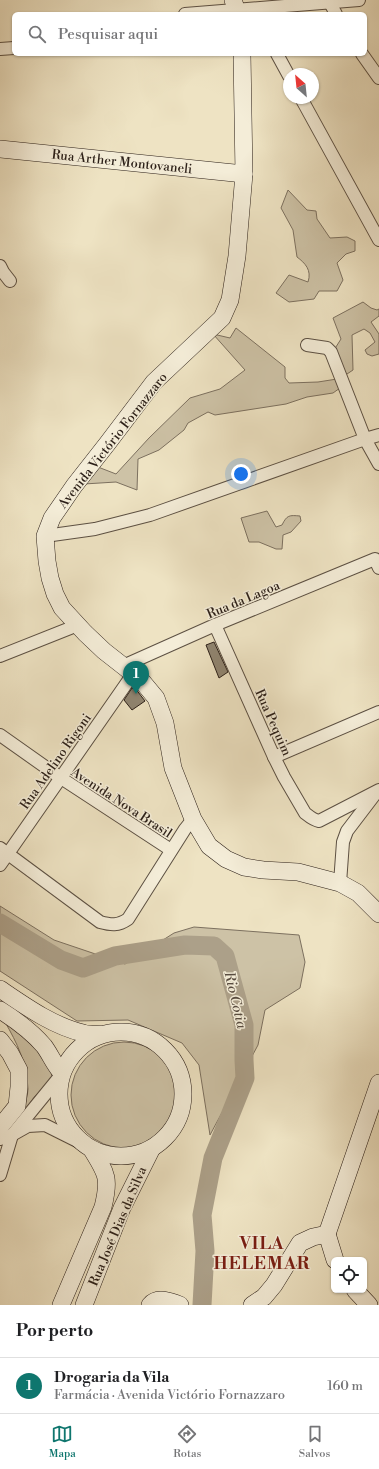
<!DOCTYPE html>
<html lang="pt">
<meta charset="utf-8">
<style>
body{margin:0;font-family:"Libre Bodoni",serif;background:#f2f2f2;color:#202124}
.controls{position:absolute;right:12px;bottom:12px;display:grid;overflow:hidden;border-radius:6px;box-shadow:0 1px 3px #0004}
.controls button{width:36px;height:36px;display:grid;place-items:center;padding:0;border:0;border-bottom:1px solid #e0e0e0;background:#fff;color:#202124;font:20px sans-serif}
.compass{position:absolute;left:283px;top:68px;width:36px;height:36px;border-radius:50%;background:#fff;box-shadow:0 1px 3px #0004;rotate:333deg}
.you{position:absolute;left:241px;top:474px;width:14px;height:14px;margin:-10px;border:3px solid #fff;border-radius:50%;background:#1a73e8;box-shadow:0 0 0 6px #1a73e833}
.badge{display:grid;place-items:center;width:26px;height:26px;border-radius:50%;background:#0f766e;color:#fff;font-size:13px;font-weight:700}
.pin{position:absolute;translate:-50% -33px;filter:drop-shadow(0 1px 2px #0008)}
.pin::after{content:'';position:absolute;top:21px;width:14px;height:12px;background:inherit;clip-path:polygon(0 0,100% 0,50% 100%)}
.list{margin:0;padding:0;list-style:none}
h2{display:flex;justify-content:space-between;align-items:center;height:52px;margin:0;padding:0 16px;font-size:17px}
h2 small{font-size:13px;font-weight:400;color:#757577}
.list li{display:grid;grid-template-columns:26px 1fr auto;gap:12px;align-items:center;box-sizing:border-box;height:56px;padding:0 16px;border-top:1px solid #e0e0e0}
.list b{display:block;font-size:15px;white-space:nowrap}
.list p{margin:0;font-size:13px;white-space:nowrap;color:#757577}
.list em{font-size:13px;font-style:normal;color:#757577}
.icon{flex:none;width:22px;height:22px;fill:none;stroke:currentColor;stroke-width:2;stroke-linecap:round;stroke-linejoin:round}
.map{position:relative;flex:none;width:379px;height:1305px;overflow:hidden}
.search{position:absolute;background:#fff;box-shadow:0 1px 3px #0004;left:12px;right:12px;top:12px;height:44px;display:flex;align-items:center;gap:10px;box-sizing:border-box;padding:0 14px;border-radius:6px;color:#757577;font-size:15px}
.sheet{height:108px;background:#fff}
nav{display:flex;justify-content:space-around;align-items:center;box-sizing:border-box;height:56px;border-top:1px solid #e0e0e0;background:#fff;font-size:11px;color:#757577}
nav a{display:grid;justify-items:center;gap:2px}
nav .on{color:#0f766e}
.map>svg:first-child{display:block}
.green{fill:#cdc2a6;stroke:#7c705f}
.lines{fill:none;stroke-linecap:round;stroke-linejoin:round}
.river{stroke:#aca089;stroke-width:19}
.building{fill:#908571;stroke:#2b1f18}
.street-casing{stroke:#5c5043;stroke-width:14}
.secondary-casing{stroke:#2b1f18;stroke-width:18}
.street{stroke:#f4edd8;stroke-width:12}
.secondary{stroke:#f4edd8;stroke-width:17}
.labels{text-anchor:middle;stroke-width:3;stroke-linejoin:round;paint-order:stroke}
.street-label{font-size:13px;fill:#2b1f18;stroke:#f4edd8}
.water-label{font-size:14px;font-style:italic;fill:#584c40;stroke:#f4edd8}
.district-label{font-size:17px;font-weight:bold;letter-spacing:1px;fill:#7a1f14;stroke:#f4edd8}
</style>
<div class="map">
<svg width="379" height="1305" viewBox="0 0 379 1305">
<rect width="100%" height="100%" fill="#eee3c3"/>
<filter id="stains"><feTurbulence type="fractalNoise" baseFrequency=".005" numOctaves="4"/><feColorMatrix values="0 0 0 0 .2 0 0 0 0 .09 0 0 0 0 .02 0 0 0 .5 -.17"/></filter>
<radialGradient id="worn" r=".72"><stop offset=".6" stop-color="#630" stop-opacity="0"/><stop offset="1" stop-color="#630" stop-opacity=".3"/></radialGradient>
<g class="green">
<path d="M288 190 307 210 316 211 317 219 330 238 347 237 355 241V251L346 254 337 263 343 280 337 291H319L314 299 289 302 276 293 289 275 308 282C312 270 305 263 297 257L293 230 281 208Z"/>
<path d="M363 302 371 308 377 310 379 309V316L371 322 379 334V354L372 356 367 354 365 350 375 342 370 333 364 329 352 335 353 370 344 376 334 350 341 339 333 318Z"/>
<path d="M236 328 285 367V378L289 383 318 382 337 379 340 388 333 393 307 397 286 404 215 415 208 412 188 423 184 430 159 450 138 459 137 490 116 482 84 484 98 467 116 474 149 438 190 398 220 389 245 370 213 334 230 338Z"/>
<path d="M267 511 276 527 282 525C287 515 289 515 300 516L301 521 291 532 283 535 282 549H276L259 542H249L241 518Z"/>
<path d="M0 906 54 940 125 964 174 933 194 927 299 935 305 962 300 988 265 1010 258 1045 210 1135 199 1065 182 1043 128 1020 77 1021 0 971Z"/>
<path d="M5 1022 29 1041 47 1058 52 1076 41 1091 35 1096 23 1113C24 1106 28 1097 28 1089 27 1063 17 1043 5 1022Z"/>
<circle cx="124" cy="1095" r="53"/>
</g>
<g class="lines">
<path class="river" d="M0 923 61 960 83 968 115 956 185 945 214 946 225 956 244 1025V1060L245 1078 213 1158 202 1215 205 1251 202 1305"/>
</g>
<g class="building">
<path d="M214 642 228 672 219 678 206 645Z"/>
<path d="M132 688H135L145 701 132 710 124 700Z"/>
</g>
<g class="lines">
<g class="street-casing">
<g id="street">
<path d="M330 3 336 14"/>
<path d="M185 14 359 0"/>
<path d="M0 49 14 48"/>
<path d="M277 54 289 76"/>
<path d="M362 54 379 78"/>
<path d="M301 98 379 240"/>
<path d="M0 266 3 272 10 281"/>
<path d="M307 345 327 348 331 352 365 439 379 464"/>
<path d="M45 536 95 529 150 515 365 439 379 435"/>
<path d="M215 625 274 757 284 777 305 813C310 817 313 820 319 821L379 790"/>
<path d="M0 656 78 625"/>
<path d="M123 666 215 625 375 559 379 568"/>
<path d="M0 735 61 778 171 850"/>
<path d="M274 757 379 712"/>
<path d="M0 848 100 922C111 925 118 926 128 919L185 829 193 819"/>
<path d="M0 865 133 674"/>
<path d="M340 883 343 842 347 831 376 793"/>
<path d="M0 1139 12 1135 28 1126 45 1125 81 1143"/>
<path d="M0 1175 12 1135 61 1075"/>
</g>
</g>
<g class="secondary-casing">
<g id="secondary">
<path d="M233 0 238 14"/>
<path d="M242 54 244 174 237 256 230 300 222 318 154 382 107 444 74 486 52 518 45 536 47 561 50 578 55 594 62 608 85 633 104 651 141 680 156 698 165 723 173 768 193 819 209 846 226 859 244 867 263 870 298 872 340 883 358 893 379 914"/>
<path d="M0 149 244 174"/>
<path d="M0 989C25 1006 53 1026 83 1033 88 1035 95 1034 101 1034"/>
<path d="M0 1010C16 1020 32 1032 44 1046 50 1054 54 1064 61 1072"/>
<circle cx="121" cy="1094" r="62"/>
<path d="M0 1040 10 1053 19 1070V1087L17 1106 0 1127"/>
<path d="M327 1234 379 1083"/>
<path d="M327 1234 335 1260"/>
<path d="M355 1290 369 1305"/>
<path d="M61 1305 103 1207C110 1179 107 1174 92 1150"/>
<path d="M84 1305 122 1208 152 1148"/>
<path d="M150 1305C157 1296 170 1301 180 1305"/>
<path d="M252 1305 264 1297 274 1285 300 1243 313 1237 327 1234"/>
</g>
</g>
<use href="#street" class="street"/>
<use href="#secondary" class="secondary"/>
</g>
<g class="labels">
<g class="street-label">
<text transform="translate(122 161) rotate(6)" y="5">Rua Arther Montovaneli</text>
<text transform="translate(112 440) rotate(-52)" y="5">Avenida Victório Fornazzaro</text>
<text transform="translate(243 599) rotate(-23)" y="5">Rua da Lagoa</text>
<text transform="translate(274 722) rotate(66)" y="5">Rua Pequim</text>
<text transform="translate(55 761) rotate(-55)" y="5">Rua Adelino Rigoni</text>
<text transform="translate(122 802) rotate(33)" y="5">Avenida Nova Brasil</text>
<text transform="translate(117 1226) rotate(-67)" y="5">Rua José Dias da Silva</text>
</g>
<g class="water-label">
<text transform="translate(236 1000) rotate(77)" y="5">Rio Cotia</text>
</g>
<g class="district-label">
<text x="262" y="1249">VILA<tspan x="262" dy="20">HELEMAR</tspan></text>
</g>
</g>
<rect width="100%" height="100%" filter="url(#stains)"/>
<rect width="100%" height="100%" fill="url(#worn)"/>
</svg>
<div class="controls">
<button><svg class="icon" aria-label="locate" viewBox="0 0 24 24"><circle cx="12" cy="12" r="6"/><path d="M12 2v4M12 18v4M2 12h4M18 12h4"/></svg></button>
</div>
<svg class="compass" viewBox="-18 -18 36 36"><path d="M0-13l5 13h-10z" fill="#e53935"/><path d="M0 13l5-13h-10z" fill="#757577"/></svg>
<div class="you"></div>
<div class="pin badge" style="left:136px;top:694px">1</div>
<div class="search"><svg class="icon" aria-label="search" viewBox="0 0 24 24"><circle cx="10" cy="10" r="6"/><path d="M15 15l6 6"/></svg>Pesquisar aqui</div>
</div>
<section class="sheet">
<h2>Por perto<small></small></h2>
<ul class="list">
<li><span class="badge">1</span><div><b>Drogaria da Vila</b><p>Farmácia · Avenida Victório Fornazzaro</p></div><em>160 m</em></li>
</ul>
</section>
<nav>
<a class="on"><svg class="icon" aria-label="map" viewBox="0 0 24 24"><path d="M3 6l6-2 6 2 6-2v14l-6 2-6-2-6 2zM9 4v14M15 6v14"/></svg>Mapa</a>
<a><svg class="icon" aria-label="directions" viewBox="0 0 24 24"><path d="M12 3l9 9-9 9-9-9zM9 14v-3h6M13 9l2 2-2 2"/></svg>Rotas</a>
<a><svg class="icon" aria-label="saved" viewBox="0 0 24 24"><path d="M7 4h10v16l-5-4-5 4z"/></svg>Salvos</a>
</nav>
